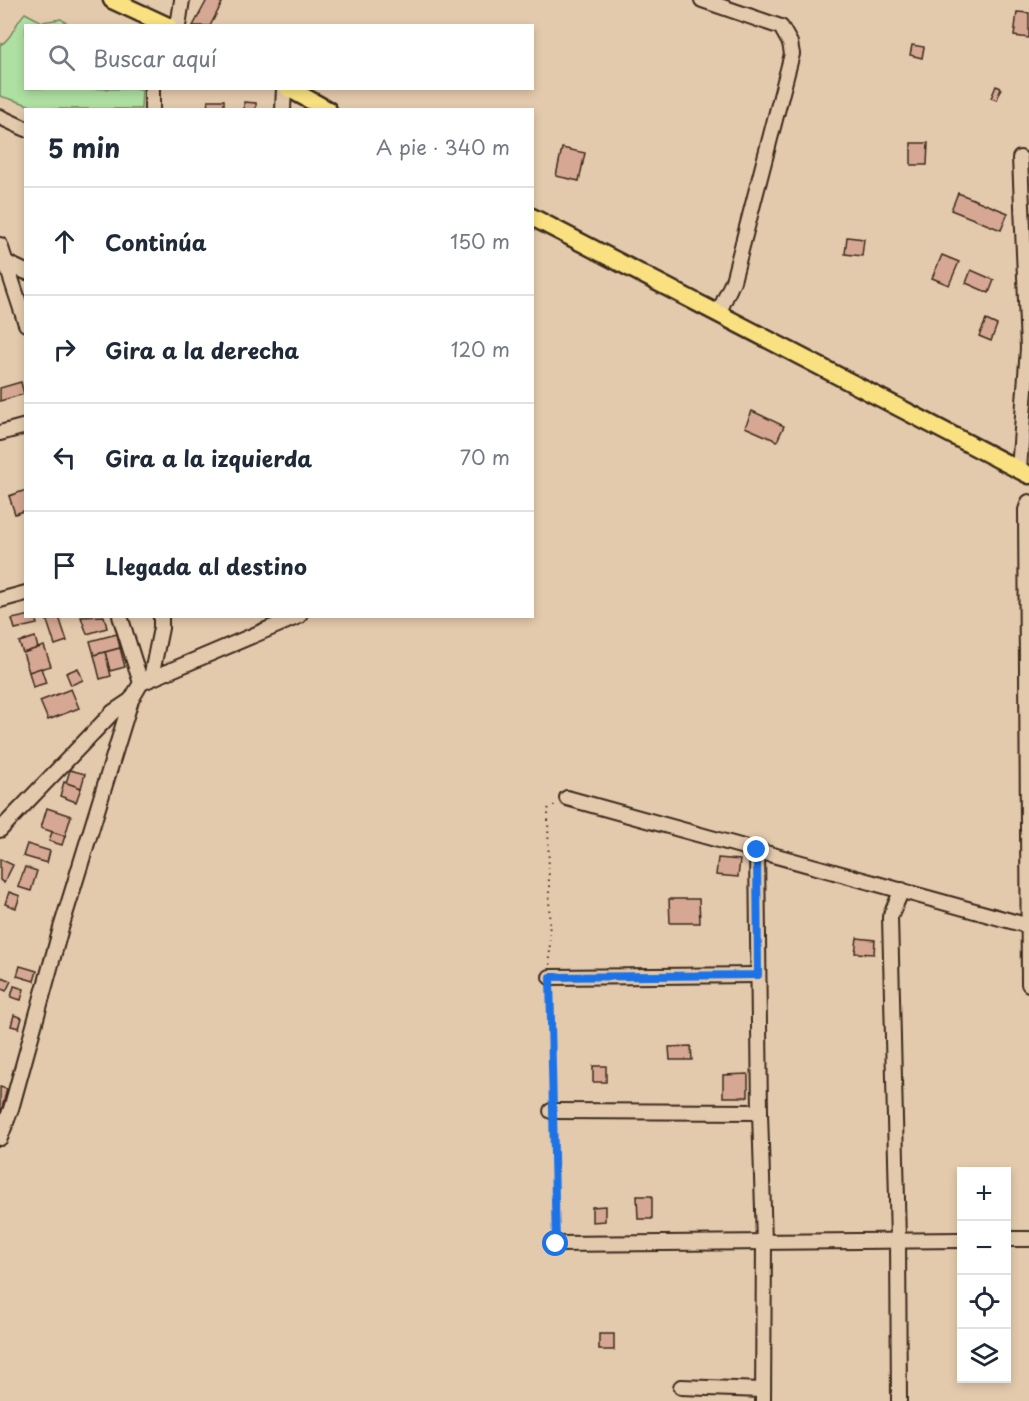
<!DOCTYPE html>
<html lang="es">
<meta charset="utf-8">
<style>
body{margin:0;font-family:"Playpen Sans",sans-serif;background:#f6f6f7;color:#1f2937}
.controls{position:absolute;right:18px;bottom:18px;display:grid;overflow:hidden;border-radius:0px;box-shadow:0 3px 9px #0003}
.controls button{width:54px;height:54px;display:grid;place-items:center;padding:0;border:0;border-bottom:2px solid #e0e1e3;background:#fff;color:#1f2937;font:30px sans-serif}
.stop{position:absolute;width:18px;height:18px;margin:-14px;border:4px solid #1a73e8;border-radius:50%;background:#fff}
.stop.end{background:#1a73e8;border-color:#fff;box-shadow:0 2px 6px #0008}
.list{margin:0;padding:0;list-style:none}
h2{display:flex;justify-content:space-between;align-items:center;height:78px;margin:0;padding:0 24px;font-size:26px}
h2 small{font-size:20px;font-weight:400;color:#747a83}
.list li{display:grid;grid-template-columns:39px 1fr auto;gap:18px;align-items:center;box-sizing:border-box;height:108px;padding:0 24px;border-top:2px solid #e0e1e3}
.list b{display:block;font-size:22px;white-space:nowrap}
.list em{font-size:20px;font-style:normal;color:#747a83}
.icon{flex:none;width:33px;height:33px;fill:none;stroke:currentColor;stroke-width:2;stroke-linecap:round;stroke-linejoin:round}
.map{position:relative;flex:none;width:1029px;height:1401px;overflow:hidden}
.search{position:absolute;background:#fff;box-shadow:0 3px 9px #0003;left:24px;top:24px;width:510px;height:66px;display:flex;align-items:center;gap:15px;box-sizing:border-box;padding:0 21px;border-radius:0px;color:#747a83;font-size:22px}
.panel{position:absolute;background:#fff;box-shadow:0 3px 9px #0003;left:24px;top:108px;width:510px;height:510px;border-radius:0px}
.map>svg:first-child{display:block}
.green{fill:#aee0a1;stroke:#748560;stroke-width:1.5}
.building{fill:#d6a792;stroke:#3b2a1e;stroke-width:1.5}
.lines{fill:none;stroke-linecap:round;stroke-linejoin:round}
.minor-casing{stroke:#3b2a1e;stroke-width:18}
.major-casing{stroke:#3b2a1e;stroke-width:21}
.path{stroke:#3b2a1e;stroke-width:2;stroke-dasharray:1.5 4.5;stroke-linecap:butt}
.minor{stroke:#e4caac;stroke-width:14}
.major{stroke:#f9e181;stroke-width:16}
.route{stroke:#1a73e8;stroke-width:8}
</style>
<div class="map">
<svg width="1029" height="1401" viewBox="0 0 1029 1401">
<rect width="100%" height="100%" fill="#e4caac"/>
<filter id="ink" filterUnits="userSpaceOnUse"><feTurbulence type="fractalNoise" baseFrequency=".0167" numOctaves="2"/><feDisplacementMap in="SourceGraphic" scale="12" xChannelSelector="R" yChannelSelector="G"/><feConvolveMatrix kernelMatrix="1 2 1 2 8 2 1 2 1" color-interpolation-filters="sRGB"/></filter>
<g filter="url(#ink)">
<path class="green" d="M25 13 42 22 61 19 70 25 26 26V88L142 89 141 109H36L26 104 0 96V45C12 39 15 23 25 13Z"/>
<g class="building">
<path d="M207 0H216L222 3 210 26H193Z"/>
<path d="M1017 12 1029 13V38L1014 36Z"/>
<path d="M912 45 924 47 922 58 910 55Z"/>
<path d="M996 86 1001 88 997 100 991 98Z"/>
<path d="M208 100H224V110H207Z"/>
<path d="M244 102 256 103V110H244Z"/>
<path d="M911 143H928L927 165H911Z"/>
<path d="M562 148 585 153 579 181 556 176Z"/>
<path d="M958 193 1008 213 1001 230 951 210Z"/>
<path d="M847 237 864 239 862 256 845 254Z"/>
<path d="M942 255 959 262 949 285 932 278Z"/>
<path d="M971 270 994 280 989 293 966 283Z"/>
<path d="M986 320 997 325 991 341 979 336Z"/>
<path d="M21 382 24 394 0 401V388Z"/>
<path d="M752 411 784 426 777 441 745 427Z"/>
<path d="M26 490V510L15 514 9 496Z"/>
<path d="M26 616H35L37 624 15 629 12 619Z"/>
<path d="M104 616 107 628 87 634 81 617Z"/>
<path d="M59 617 67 641 55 645 47 621Z"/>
<path d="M117 634 120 648 94 655 90 641Z"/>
<path d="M35 637 38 648 23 653 19 642Z"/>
<path d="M44 646 51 666 29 672 23 653Z"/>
<path d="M120 648 125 667 110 671 105 652Z"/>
<path d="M105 652 111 676 100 679 94 655Z"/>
<path d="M41 668 46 683 33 687 29 672Z"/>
<path d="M78 668 83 680 71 685 66 673Z"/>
<path d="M71 689 79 708 48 720 40 701Z"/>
<path d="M70 770 85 774 81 788 66 783Z"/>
<path d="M64 782 81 788 76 802 60 796Z"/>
<path d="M47 808 71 816 65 836 41 828Z"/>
<path d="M52 832 65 836 62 845 49 841Z"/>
<path d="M27 844 50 851 47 863 23 856Z"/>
<path d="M718 858 740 860 738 877 716 875Z"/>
<path d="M0 859 13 865 4 883 0 880Z"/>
<path d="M25 867 37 871 31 891 18 887Z"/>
<path d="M9 892 20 896 16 908 5 904Z"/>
<path d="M669 899H699L700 923H670Z"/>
<path d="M857 938 875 940 874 954 855 953Z"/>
<path d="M20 966 37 971 34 981 17 976Z"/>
<path d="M2 977 11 981 6 991 0 988Z"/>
<path d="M14 986 24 989 21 1000 11 997Z"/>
<path d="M14 1015 22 1018 19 1028 11 1026Z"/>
<path d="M691 1046 692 1060H670L669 1047Z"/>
<rect x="593" y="1066" width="13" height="16"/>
<path d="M748 1074V1097H723V1075Z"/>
<path d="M0 1087 7 1089 1 1112H0Z"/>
<path d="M637 1196H652V1219H638Z"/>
<path d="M605 1206V1221L592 1222V1207Z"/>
<rect x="599" y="1334" width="15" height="16"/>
</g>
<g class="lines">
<g class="minor-casing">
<g id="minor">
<path d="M702 0 781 27 790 43 792 54 733 281 718 314"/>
<path d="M178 26 182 0"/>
<path d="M152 110V88"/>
<path d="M283 110 284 88"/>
<path d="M0 117 26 129"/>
<path d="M0 245 26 324"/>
<path d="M5 262 26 272"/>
<path d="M0 433 26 426"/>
<path d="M1019 470 1028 348 1020 158"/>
<path d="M1029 502 1026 510 1029 984"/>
<path d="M0 600 26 593"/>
<path d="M120 616 141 683"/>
<path d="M151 678 161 628V616"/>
<path d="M567 798 1029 926"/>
<path d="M0 830 113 712 131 700"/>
<path d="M757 850 760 1112 764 1242 763 1401"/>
<path d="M550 977 758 975"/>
<path d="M551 1111 760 1112"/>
<path d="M0 1138 11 1109 61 928 131 700 141 683 299 616"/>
<path d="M1006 1239H1029"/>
<path d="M556 1244 962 1240"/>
<path d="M681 1387 762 1390"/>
<path d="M899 1401 898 1240 890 917 902 890"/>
</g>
</g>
<g class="major-casing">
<g id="major">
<path d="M112 0 168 26"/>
<path d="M288 88 328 110"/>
<path d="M532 217 1029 475"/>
</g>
</g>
<g class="path">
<path d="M550 965 548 809 557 804"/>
<path d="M550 989 551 1100"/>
<path d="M552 1124 555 1232"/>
</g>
<use href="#minor" class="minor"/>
<use href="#major" class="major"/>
</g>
</g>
<g class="lines" filter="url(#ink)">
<path class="route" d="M556 1244 550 977 758 975 757 850"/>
</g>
</svg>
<div class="controls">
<button>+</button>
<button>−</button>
<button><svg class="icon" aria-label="locate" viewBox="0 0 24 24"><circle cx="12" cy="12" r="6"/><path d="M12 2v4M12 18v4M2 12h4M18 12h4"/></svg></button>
<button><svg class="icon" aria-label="layers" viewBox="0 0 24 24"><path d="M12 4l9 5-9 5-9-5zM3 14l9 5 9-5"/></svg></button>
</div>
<div class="stop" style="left:556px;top:1244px"></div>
<div class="stop end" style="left:757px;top:850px"></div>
<div class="search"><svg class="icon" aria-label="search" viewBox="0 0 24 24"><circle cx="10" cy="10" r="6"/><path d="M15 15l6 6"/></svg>Buscar aquí</div>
<section class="panel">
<h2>5 min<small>A pie · 340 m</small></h2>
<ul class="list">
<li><svg class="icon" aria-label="ahead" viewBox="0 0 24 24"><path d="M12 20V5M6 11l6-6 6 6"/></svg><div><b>Continúa</b></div><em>150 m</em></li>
<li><svg class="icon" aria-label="right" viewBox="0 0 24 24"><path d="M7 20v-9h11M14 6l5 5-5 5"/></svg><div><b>Gira a la derecha</b></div><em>120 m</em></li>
<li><svg class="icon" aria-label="left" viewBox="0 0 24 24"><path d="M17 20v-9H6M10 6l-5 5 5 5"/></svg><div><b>Gira a la izquierda</b></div><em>70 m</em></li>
<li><svg class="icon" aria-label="arrive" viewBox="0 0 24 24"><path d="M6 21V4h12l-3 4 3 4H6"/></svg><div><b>Llegada al destino</b></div></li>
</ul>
</section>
</div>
